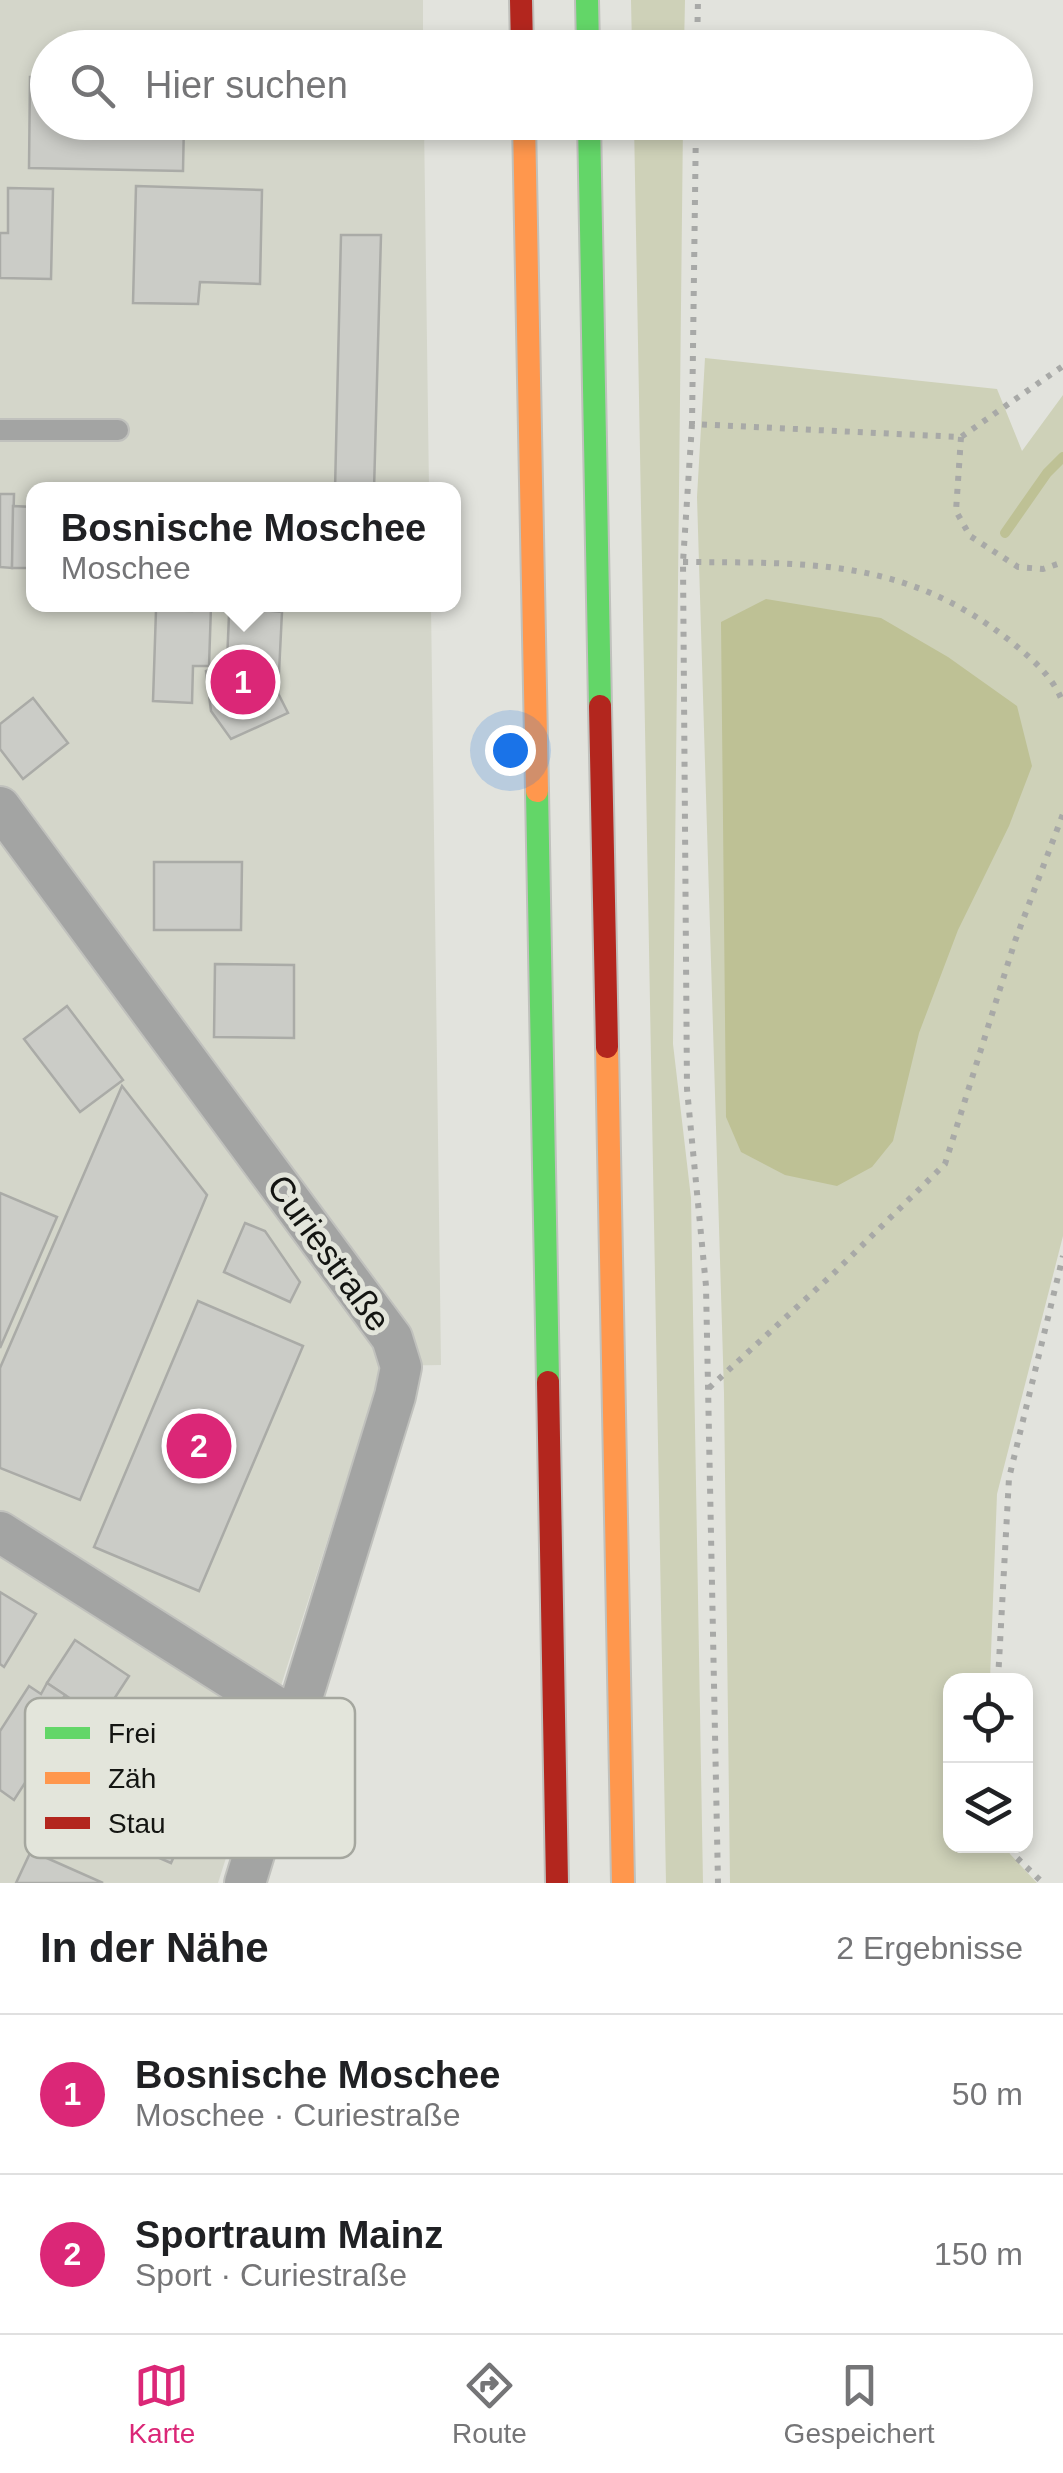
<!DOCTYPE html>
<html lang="de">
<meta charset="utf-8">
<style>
body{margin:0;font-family:Arial,sans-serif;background:#f6f6f6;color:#202124}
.controls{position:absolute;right:30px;bottom:30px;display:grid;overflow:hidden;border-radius:20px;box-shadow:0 5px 15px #0003}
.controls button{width:90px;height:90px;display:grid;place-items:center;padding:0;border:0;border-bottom:2px solid #e0e0e0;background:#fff;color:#202124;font:50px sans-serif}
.you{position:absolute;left:510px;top:750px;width:35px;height:35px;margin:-25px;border:8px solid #fff;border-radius:50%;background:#1a73e8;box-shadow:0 0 0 15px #1a73e833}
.badge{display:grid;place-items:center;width:65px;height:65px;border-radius:50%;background:#db2777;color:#fff;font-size:32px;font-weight:700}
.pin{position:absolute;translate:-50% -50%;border:5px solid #fff;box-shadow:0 2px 10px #0006}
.popup{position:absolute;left:26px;top:482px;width:435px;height:130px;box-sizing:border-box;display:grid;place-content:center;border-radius:20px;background:#fff;filter:drop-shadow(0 2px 8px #0005);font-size:32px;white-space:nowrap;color:#757577}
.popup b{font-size:38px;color:#202124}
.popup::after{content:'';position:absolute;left:50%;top:100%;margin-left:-20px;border:20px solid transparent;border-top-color:#fff}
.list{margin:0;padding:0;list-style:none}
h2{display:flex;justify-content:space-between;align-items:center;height:130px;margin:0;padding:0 40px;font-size:42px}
h2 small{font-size:32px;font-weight:400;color:#757577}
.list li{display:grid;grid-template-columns:65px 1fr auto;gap:30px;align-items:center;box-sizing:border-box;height:160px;padding:0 40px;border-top:2px solid #e0e0e0}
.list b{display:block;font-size:38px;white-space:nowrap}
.list p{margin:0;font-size:32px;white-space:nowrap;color:#757577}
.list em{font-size:32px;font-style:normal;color:#757577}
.icon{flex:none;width:55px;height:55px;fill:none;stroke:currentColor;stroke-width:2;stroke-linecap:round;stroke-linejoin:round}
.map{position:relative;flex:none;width:1063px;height:1883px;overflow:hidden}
.search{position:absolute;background:#fff;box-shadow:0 5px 15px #0003;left:30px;right:30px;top:30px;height:110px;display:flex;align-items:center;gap:25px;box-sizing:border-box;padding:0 35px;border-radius:55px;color:#757577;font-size:38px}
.sheet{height:450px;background:#fff}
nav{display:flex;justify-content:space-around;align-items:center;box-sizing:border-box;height:140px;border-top:2px solid #e0e0e0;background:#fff;font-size:28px;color:#757577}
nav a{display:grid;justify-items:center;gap:5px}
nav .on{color:#db2777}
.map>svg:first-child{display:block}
.built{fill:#d4d6ca}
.green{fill:#ced1b8}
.water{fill:#bec195}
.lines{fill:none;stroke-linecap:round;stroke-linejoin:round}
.stream{stroke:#bec195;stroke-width:10}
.building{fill:#cbccc7;stroke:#aaaba7;stroke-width:2.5}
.lane-casing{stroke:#c0c1bd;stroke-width:24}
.street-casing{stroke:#c0c1bd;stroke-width:44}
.fast-casing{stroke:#c0c1bd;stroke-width:26}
.slow-casing{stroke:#c0c1bd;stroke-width:26}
.jam-casing{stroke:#c0c1bd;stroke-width:26}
.path{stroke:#a8a9a7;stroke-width:6;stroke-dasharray:5 8;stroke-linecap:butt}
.lane{stroke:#a3a4a3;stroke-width:20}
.street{stroke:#a3a4a3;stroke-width:40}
.fast{stroke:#63d668;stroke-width:22}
.slow{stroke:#ff974d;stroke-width:22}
.jam{stroke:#b3261e;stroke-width:22}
.labels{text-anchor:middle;stroke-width:10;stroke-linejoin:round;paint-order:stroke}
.street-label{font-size:35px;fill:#141512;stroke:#e3e5db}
.key{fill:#e3e5db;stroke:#a5a79f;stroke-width:2.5}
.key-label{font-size:28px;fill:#141512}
</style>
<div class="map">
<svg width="1063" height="1883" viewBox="0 0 1063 1883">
<rect width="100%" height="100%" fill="#e2e3dd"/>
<path class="built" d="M0 0H423V47L48 48V122L424 123 429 489 33 490V604L431 605 441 1365 383 1366 218 1883H0Z"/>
<g class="green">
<path d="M631 0H685L684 47H632Z"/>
<path d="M634 123H683L673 1044 691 1198 703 1883H666Z"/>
<path d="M705 358 997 389 1022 451 1063 395V1236L997 1494 990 1680H950V1846H1007L1010 1854 1037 1883H730L724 1393 697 497Z"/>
</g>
<path class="water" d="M766 599 881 618 948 657 1017 706 1032 766 1009 826 958 930 919 1033 893 1141 872 1167 837 1186 785 1175 741 1152 726 1117 721 622Z"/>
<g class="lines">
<path class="stream" d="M1005 533 1047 473 1063 457"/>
</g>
<g class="building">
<path d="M30 77H48V122H184L183 171 29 168Z"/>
<path d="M136 186 262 190 260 284 200 282 198 304 133 303Z"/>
<path d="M8 188 53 189 51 279 0 278V233H8Z"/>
<path d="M341 235H381L374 490H335Z"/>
<path d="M0 494H14L12 568 0 567Z"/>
<path d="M13 506 33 507V568H12Z"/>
<path d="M192 605 211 606 209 666H193L192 703 153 701 156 610 192 611Z"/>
<path d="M251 609 282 612 278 693 288 713 231 739 211 711 206 671 227 662 229 615 249 616Z"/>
<path d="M33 698 68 743 23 779 0 749V724Z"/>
<path d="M154 862H242L241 930H154Z"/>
<path d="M215 964 294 965V1038L214 1037Z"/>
<path d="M67 1006 123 1080 80 1112 24 1039Z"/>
<path d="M122 1086 207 1195 80 1500 0 1468V1368Z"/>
<path d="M0 1193 57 1217 0 1348Z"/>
<path d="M245 1223 265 1231 300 1282 290 1302 224 1272Z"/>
<path d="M198 1301 303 1346 199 1591 94 1547Z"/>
<path d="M0 1592 36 1614 4 1667 0 1664Z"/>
<path d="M75 1640 129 1676 101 1719 47 1683Z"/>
<path d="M47 1683 65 1695 55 1711 66 1719 14 1800 0 1790V1731L29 1686 41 1694Z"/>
<path d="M138 1772 199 1799 171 1863 109 1836Z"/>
<path d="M31 1851 103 1883H16Z"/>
</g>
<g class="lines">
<g class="lane-casing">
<path id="lane" d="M0 430H118"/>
</g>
<g class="street-casing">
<g id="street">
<path d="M0 807 392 1338 401 1367 395 1396 245 1883"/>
<path d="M0 1532 295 1719"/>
</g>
</g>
<g class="fast-casing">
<g id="fast">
<path d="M587 0 588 48"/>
<path d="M589 122 600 706"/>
<path d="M537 791 548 1382"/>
</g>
</g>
<g class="slow-casing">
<g id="slow">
<path d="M524 122 537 791"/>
<path d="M607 1047 623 1883"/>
</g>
</g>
<g class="jam-casing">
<g id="jam">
<path d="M521 0 522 48"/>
<path d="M600 706 607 1047"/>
<path d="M548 1382 557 1883"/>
</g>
</g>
<g class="path">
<path d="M697 48 698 0"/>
<path d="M696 122 692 424 961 437 1063 366"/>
<path d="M692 424 683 562 687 1089 706 1286 718 1883"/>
<path d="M961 437 956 511 970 536 1018 567 1043 569 1063 562"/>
<path d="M683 562C808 563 904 558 1009 640 1031 658 1053 676 1063 703"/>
<path d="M709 1388 835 1272 945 1164 1015 941 1063 814"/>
<path d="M998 1680 1009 1478 1063 1256"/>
<path d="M1014 1846 1016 1857 1043 1883"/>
</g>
<use href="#lane" class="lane"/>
<use href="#street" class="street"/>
<use href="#fast" class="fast"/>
<use href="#slow" class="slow"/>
<use href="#jam" class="jam"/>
</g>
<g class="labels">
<g class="street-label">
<text transform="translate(329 1253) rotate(54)" y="12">Curiestraße</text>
</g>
</g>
<rect x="25" y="1698" width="330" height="160" rx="15" class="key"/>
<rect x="45" y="1727" width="45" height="12" fill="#63d668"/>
<rect x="45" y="1772" width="45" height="12" fill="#ff974d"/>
<rect x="45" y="1817" width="45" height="12" fill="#b3261e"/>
<g class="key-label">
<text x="108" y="1743">Frei</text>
<text x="108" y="1788">Zäh</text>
<text x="108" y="1833">Stau</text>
</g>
</svg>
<div class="controls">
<button><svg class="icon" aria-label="locate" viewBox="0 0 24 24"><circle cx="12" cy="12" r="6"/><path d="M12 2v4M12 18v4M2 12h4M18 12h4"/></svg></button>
<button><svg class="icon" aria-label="layers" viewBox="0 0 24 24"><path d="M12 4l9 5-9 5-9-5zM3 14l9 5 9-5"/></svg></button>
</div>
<div class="you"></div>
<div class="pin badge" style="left:243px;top:682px">1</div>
<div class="popup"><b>Bosnische Moschee</b>Moschee</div>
<div class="pin badge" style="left:199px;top:1446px">2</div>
<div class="search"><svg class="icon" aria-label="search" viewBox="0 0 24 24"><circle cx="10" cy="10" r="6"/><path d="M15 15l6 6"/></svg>Hier suchen</div>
</div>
<section class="sheet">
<h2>In der Nähe<small>2 Ergebnisse</small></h2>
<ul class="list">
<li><span class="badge">1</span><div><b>Bosnische Moschee</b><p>Moschee · Curiestraße</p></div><em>50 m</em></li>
<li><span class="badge">2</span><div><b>Sportraum Mainz</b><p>Sport · Curiestraße</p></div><em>150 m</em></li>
</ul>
</section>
<nav>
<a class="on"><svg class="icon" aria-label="map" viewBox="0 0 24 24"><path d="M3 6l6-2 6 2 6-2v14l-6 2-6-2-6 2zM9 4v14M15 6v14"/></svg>Karte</a>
<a><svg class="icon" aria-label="directions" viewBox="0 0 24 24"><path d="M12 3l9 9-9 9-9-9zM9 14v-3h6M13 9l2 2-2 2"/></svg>Route</a>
<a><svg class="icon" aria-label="saved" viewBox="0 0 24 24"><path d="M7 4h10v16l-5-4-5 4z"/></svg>Gespeichert</a>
</nav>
